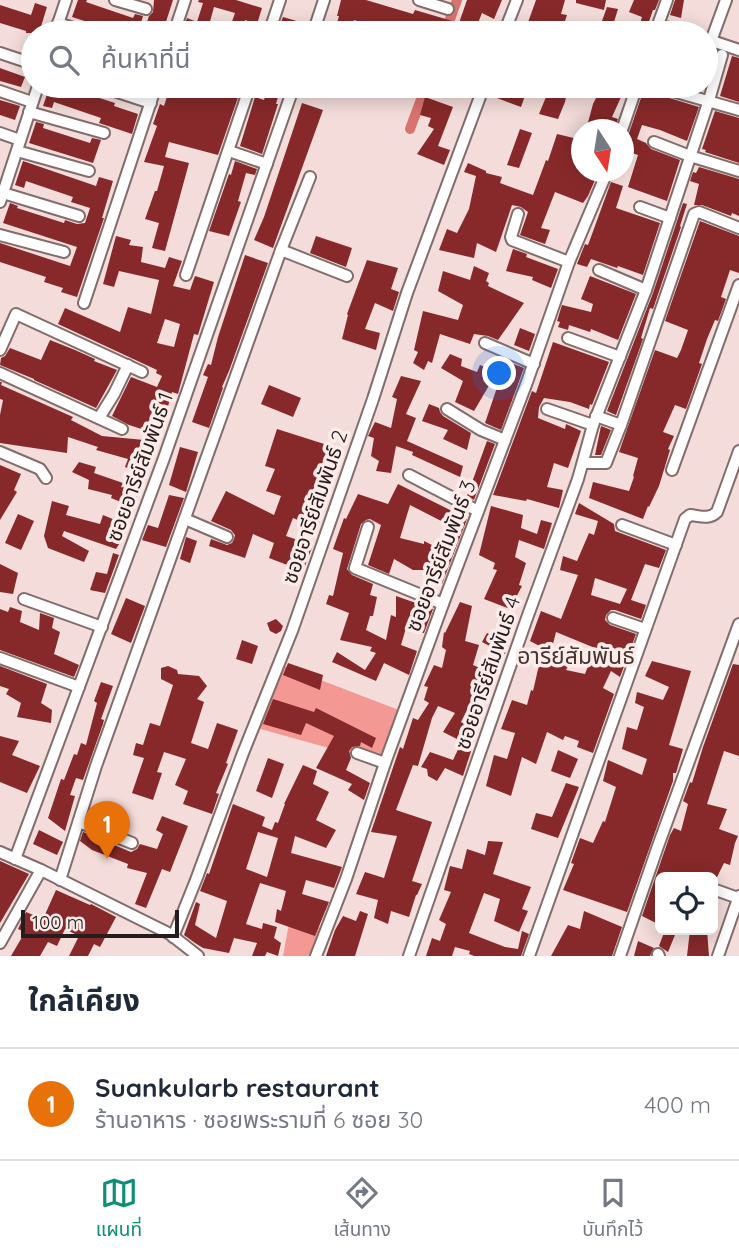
<!DOCTYPE html>
<html lang="th">
<meta charset="utf-8">
<style>
body{margin:0;font-family:Quicksand,"Noto Sans Thai",sans-serif;background:#f6f6f7;color:#1f2937}
.controls{position:absolute;right:21px;bottom:21px;display:grid;overflow:hidden;border-radius:10px;box-shadow:0 4px 18px #0003}
.controls button{width:63px;height:63px;display:grid;place-items:center;padding:0;border:0;border-bottom:2px solid #e0e1e3;background:#fff;color:#1f2937;font:35px sans-serif}
.compass{position:absolute;left:571px;top:119px;width:63px;height:63px;border-radius:50%;background:#fff;box-shadow:0 4px 18px #0003;rotate:168deg}
.scale{position:absolute;left:21px;bottom:18px;width:158px;box-sizing:border-box;padding-left:7px;border:4px solid #251d1d;border-top:0;font-size:19px;line-height:24px;white-space:nowrap;color:#251d1d;-webkit-text-stroke:5px #fdebe9;paint-order:stroke}
.you{position:absolute;left:500px;top:374px;width:24px;height:24px;margin:-18px;border:5px solid #fff;border-radius:50%;background:#1a73e8;box-shadow:0 0 0 10px #1a73e833}
.badge{display:grid;place-items:center;width:46px;height:46px;border-radius:50%;background:#0e8f75;color:#fff;font-size:23px;font-weight:700}
.pin{position:absolute;translate:-50% -58px;filter:drop-shadow(0 2px 4px #0008)}
.pin::after{content:'';position:absolute;top:37px;width:24px;height:21px;background:inherit;clip-path:polygon(0 0,100% 0,50% 100%)}
.list{margin:0;padding:0;list-style:none}
h2{display:flex;justify-content:space-between;align-items:center;height:91px;margin:0;padding:0 28px;font-size:30px}
h2 small{font-size:23px;font-weight:400;color:#747a83}
.list li{display:grid;grid-template-columns:46px 1fr auto;gap:21px;align-items:center;box-sizing:border-box;height:112px;padding:0 28px;border-top:2px solid #e0e1e3}
.list b{display:block;font-size:26px;white-space:nowrap}
.list p{margin:0;font-size:23px;white-space:nowrap;color:#747a83}
.list em{font-size:23px;font-style:normal;color:#747a83}
.icon{flex:none;width:38px;height:38px;fill:none;stroke:currentColor;stroke-width:2;stroke-linecap:round;stroke-linejoin:round}
.map{position:relative;flex:none;width:739px;height:956px;overflow:hidden}
.search{position:absolute;background:#fff;box-shadow:0 4px 18px #0003;left:21px;right:21px;top:21px;height:77px;display:flex;align-items:center;gap:18px;box-sizing:border-box;padding:0 24px;border-radius:38px;color:#747a83;font-size:26px}
.sheet{height:203px;background:#fff}
nav{display:flex;justify-content:space-around;align-items:center;box-sizing:border-box;height:98px;border-top:2px solid #e0e1e3;background:#fff;font-size:19px;color:#747a83}
nav a{display:grid;justify-items:center;gap:4px}
nav .on{color:#0e8f75}
.map>svg:first-child{display:block}
.green{fill:#f39893}
.lines{fill:none;stroke-linecap:round;stroke-linejoin:round}
.canal{stroke:#d9736f;stroke-width:10}
.building{fill:#87292a;fill-rule:evenodd}
.minor-casing{stroke:#816d6c;stroke-width:14}
.minor{stroke:#fff;stroke-width:10}
.labels{text-anchor:middle;stroke-width:7;stroke-linejoin:round;paint-order:stroke}
.street-label{font-size:21px;fill:#251d1d;stroke:#fdebe9}
.neighbourhood-label{font-size:23px;fill:#463533;stroke:#fdebe9}
</style>
<div class="map">
<svg width="739" height="956" viewBox="0 0 739 956">
<rect width="100%" height="100%" fill="#f3dcda"/>
<g class="green">
<path d="M284 666 404 712 394 737 379 762 257 728Z"/>
<path d="M290 918 322 928 312 956H283Z"/>
</g>
<g class="lines">
<g class="canal">
<path d="M445 33 457 0"/>
<path d="M410 129 426 86"/>
</g>
</g>
<g class="building">
<path d="M78 0H87L86 2 133 18 135 14 143 16 138 33H122L72 17Z"/>
<path d="M154 0H173L164 28 147 22 149 16 153 12Z"/>
<path d="M199 0H236L262 8 257 24 245 20 242 33H191L183 30 187 18 197 22 203 3 198 2ZM214 7 235 13 229 30 209 25Z"/>
<path d="M341 0H366L413 14 415 10 459 23 467 0H502L494 19 482 13 474 33H396L354 20 350 33H334L339 16H337Z"/>
<path d="M536 0H565L561 14 567 15 565 21 602 30V33H512L516 24 526 28Z"/>
<path d="M576 0H606L604 10 576 3Z"/>
<path d="M634 0H659L655 10H653L645 33H637L642 17 629 12Z"/>
<path d="M675 0H684L681 18 670 15Z"/>
<path d="M35 3 47 7 39 33H26V31L0 23V5L31 15Z"/>
<path d="M607 7 618 9 613 25 602 21Z"/>
<path d="M283 17 300 22 296 33H277Z"/>
<path d="M706 47 716 51 707 78H706Z"/>
<path d="M732 56 739 58V102L720 96Z"/>
<path d="M0 68 25 77 21 87 0 81Z"/>
<path d="M50 86H62L115 103 114 106 138 114 132 134 99 123 101 118 54 102 52 108 43 106Z"/>
<path d="M178 86H242L218 155 169 142 165 157 189 163 165 251 152 248 159 223 145 219 155 191H157L164 166 144 162 157 126 153 124 160 104 164 106 170 87 177 89Z"/>
<path d="M269 86H281L276 104H278L262 154 240 146 255 97 264 100Z"/>
<path d="M492 86H568L565 102 558 119 539 114 546 97 527 90 521 107 489 95Z"/>
<path d="M602 86H626L612 117 618 119 614 130H586L593 104Z"/>
<path d="M645 86H658L657 90 661 91 666 97 699 107 687 141 660 130 642 125 637 139 646 143 651 149 680 160 667 201 628 187 638 155 624 150V138L629 133Z"/>
<path d="M425 97 453 107 438 146 450 150 444 165 417 154 434 129 428 126 431 118 420 115Z"/>
<path d="M0 100 20 106 15 120 0 115Z"/>
<path d="M302 103 323 110 273 248 254 240 264 217Z"/>
<path d="M715 111 739 118V163L705 152 706 150 702 149Z"/>
<path d="M36 122 44 124 43 128 90 143 92 138 101 140 93 163 29 143Z"/>
<path d="M520 129 532 133 519 168 507 165Z"/>
<path d="M557 134 582 140V172H587L585 176 595 180 588 196 583 203 555 192 541 228 550 230 545 244 520 235 528 212 521 207 512 205 496 252 477 243 474 258 439 250 447 229 457 233 469 209 476 176 464 172 468 163 486 171V173L502 177 500 183 533 195 546 160 548 161Z"/>
<path d="M23 161 96 186 99 177 113 181 102 218H104L77 297 61 292 63 288 44 282 46 277 0 262V243L70 266 77 247 3 223 10 203 18 206 17 208 64 223 65 220 77 224 85 223 90 208 71 202 73 197 26 181 24 188 15 185Z"/>
<path d="M235 161 257 169 255 175 246 173 238 201 241 202 229 236 209 231 229 174 231 175Z"/>
<path d="M699 167 739 179V216L732 213 731 216 702 205H694L699 184 690 181 693 172 696 173Z"/>
<path d="M611 182 623 186 616 208 660 223 643 275 618 266 617 268 591 259 587 267 577 264 585 244 588 245Z"/>
<path d="M683 203 687 204 680 226 681 227 653 309 650 308 641 338 643 339 616 415 607 411 653 293Z"/>
<path d="M700 221 739 236V273L730 270 721 297 726 299 718 321 715 320 707 339 699 363 702 364 686 409 675 405 663 432 674 436 668 449 670 450 659 486 649 507 648 506 643 519 589 498 593 482 629 491 634 477 633 476 638 458 619 452 655 350 677 358 681 350 688 330 665 321Z"/>
<path d="M116 236 131 240 129 245 143 247 141 262 165 268 169 257 182 261 173 286 190 290 195 276 214 282 198 335 194 334 178 394 172 392 160 435 129 425 112 416 131 377 157 387 162 376 156 373 157 370 58 324 65 308 120 332 128 307 151 314 159 280 119 271 114 287 103 284ZM165 319 180 324 174 347 157 343Z"/>
<path d="M316 236 352 248 346 267 310 253Z"/>
<path d="M513 249 527 254 526 257 558 269 551 288 532 280 533 277 506 271Z"/>
<path d="M245 255 268 263 229 371 222 387 223 388 209 428 192 422 208 377 203 375 208 364 211 365 218 337Z"/>
<path d="M367 260 398 268 391 289 399 292 393 311 375 303 365 329 380 333 376 350 342 339 348 315 347 314Z"/>
<path d="M474 266 489 273 486 281 489 283 488 286 524 303 498 340 488 336 474 334 470 344 440 334 432 363 428 361 424 370 413 363 418 352 414 350 423 311 458 320 463 305 438 291 443 271 470 280Z"/>
<path d="M590 276 636 294 618 340 591 329 590 332 569 325 568 330 558 327 560 322 557 321 562 305 591 312 593 304 581 299Z"/>
<path d="M520 328 535 334 529 351 514 345Z"/>
<path d="M50 340 75 350 95 359 94 361 117 370 96 408 34 380V379L0 365 1 358 5 356 10 348 41 360Z"/>
<path d="M553 342 609 362 592 405 590 404 589 409 570 402 544 398 539 407 538 418 565 429 566 424 581 431 568 468 554 463 547 487 563 490 559 508 527 499 526 501 493 495 532 391 536 393Z"/>
<path d="M450 354 462 359 461 366 477 372 480 365 497 372 474 411 455 402 463 381 441 368Z"/>
<path d="M506 361 524 368 501 430 485 423Z"/>
<path d="M401 376 421 381 406 414 416 418 407 441 463 466 460 477 412 455 413 452 396 446 391 473 376 471 379 461 371 456 374 438 368 436 375 422 391 428 397 399 392 397Z"/>
<path d="M0 382H2L1 385 73 417 71 420 102 436 155 441 143 474 125 467 128 459 96 450 98 447 68 437 67 453 0 443V415L3 400 0 399Z"/>
<path d="M269 385 301 398 293 417 261 404Z"/>
<path d="M429 404 439 408 440 412 443 416 471 433 467 450 443 439 448 430 422 421Z"/>
<path d="M601 426 611 430 601 455H595Z"/>
<path d="M277 429 340 449 316 514 322 516 317 528 293 518 286 536 313 545 303 571 269 558 274 543 253 534 245 558 209 546 211 539 227 545 232 543 234 539 235 535 231 530 211 521 226 491 274 515 281 496 266 491 275 469 265 466Z"/>
<path d="M487 441 495 444 474 500 467 496Z"/>
<path d="M180 447 198 452 186 492 169 485Z"/>
<path d="M79 462 96 467 94 473 123 483 121 487 139 490 133 507 111 498 112 495 88 489 89 480 72 472Z"/>
<path d="M0 465 21 474 14 490 17 492 0 520Z"/>
<path d="M398 484 456 513 455 515 467 519 442 584 427 581 431 570H413L394 559 389 574 368 565 381 525 370 519 366 520 361 524 347 569 352 575 373 584 370 595 377 597 373 616H370L366 630 386 640 391 615 396 617V596L433 609 424 633 406 628 401 645 417 651 409 675 384 663 376 681 332 662 337 652 365 670 376 653 370 651 372 647 340 640 349 613 326 604 329 595 333 596 343 553 333 549 344 518 346 519 358 494 388 504ZM410 505 453 527 442 550 424 541V544L400 538Z"/>
<path d="M169 495 184 498 166 547 142 540 148 525 158 528Z"/>
<path d="M52 501 69 506 66 515 100 524 103 515 115 520 112 532 124 536 116 549 64 531 62 536 89 551 84 562 48 548 44 536Z"/>
<path d="M579 503 614 524 615 531 666 550 659 568 645 564 631 600 646 605 641 619 615 610H611L606 615 605 620 610 625 636 634 620 677 611 671 603 688 614 694 593 753 577 747 579 741 565 736 563 740 547 732 536 764 522 757 511 796 486 786 494 755 507 759 515 733 501 729 512 700 527 705 531 690 533 691 539 665 547 651 570 662 566 670 585 674 595 648 556 632 551 652 530 641 541 611 561 619 578 575 560 570 563 556 577 561 589 533 594 535 598 521 575 514ZM595 578 627 589 620 604 591 595Z"/>
<path d="M491 506 523 515 521 528 537 534 541 520 552 523 544 549 519 540 515 557 526 563 519 585 522 586 510 609 484 599 497 570 493 569 495 563 479 555Z"/>
<path d="M18 514 34 521 21 550 5 543Z"/>
<path d="M186 537 197 541 190 563 180 559Z"/>
<path d="M113 553 119 555 105 593 90 590 96 572 107 574Z"/>
<path d="M0 564 18 573 13 594 0 592Z"/>
<path d="M126 598 145 606 131 643 111 634Z"/>
<path d="M460 602 472 606 465 641 479 645 473 665 489 672 480 697 474 696 461 722 468 726 461 741 443 732 455 713 438 706 432 718 418 766 413 765 396 810 432 822 412 881 422 884 417 895H416L409 917 391 911 388 924 374 918 378 900 356 894 365 872 384 878 397 836 371 832 400 747 403 749 413 718 418 720 429 703 424 700 428 687 424 686 434 665 442 668 446 650 442 647 444 632 445 633Z"/>
<path d="M10 607 22 611 20 622 39 630 40 613 54 618 52 628 60 632 54 654 79 665 74 677 0 650V609L8 612Z"/>
<path d="M276 619 283 626 281 631 276 634 270 631 267 623Z"/>
<path d="M487 633 507 644 505 654 482 642Z"/>
<path d="M242 640 258 646 252 664 236 659Z"/>
<path d="M652 661 691 671 669 745 683 749 676 773H673V781L627 912 563 890 574 864 571 863 580 838 593 843 603 821 605 822 616 787 603 781 608 760 642 775 647 759 622 749 627 727 637 730 644 707 635 703 637 692 663 700 669 687 645 676Z"/>
<path d="M288 663 323 675 320 690 283 675Z"/>
<path d="M733 664 739 665V756L724 751 707 804 727 809 719 829 738 836 735 843 730 865 724 863 717 877H660V925L642 916 670 835 674 828 681 831 688 804 683 801 690 782 692 783 703 747Z"/>
<path d="M0 666 47 684 41 703 52 710 51 723 17 717 21 703 6 694 9 689 0 686Z"/>
<path d="M168 666 177 670 178 674 199 676 207 686 197 699 204 702 191 743 208 749 217 723 238 730 226 763 228 764 216 793 219 794 212 814 183 804 188 791 175 785 186 759 164 752 157 772 162 773 153 800 132 793 144 758 133 755 136 743 143 745 150 723 160 726 173 685 161 679V668Z"/>
<path d="M101 682 113 686 101 719 104 720 103 724 83 780 76 778 70 795 75 796 65 831 48 818 61 779 64 780 74 754 77 755 81 743 86 745 97 703 94 701Z"/>
<path d="M273 699 314 712 316 708 376 738 372 748 361 742 360 746 352 747 349 751 351 758 346 770 370 783 364 800 348 790 352 784 316 768 334 736 306 723 301 735 263 724Z"/>
<path d="M0 736 19 741 12 755 40 766 27 793 0 782Z"/>
<path d="M464 737 474 742 463 776 445 768 437 781 428 776 427 769 421 767 430 752 453 760Z"/>
<path d="M558 750 578 759 570 778 551 771Z"/>
<path d="M268 758 284 764 272 798 256 791Z"/>
<path d="M303 765 317 771 313 784 329 792 316 820 336 830 326 848 295 836 291 853 342 867 334 888 306 880 302 894 329 902 315 936 275 922 277 909 281 911 286 891 260 883 246 924 262 929 263 923 277 927 274 938 281 943 278 956 267 952 265 956H252L257 943 234 938 229 953 203 948 195 943 184 935 196 902 200 904 195 925 216 938 227 901 200 891 207 873 209 874 233 804 265 817 262 826 272 830 275 822 278 823 285 804H284ZM258 832 278 838 267 877 246 869Z"/>
<path d="M566 783 579 787 558 838 531 829 536 813 552 817Z"/>
<path d="M162 816 188 826 170 872 162 869 146 908 135 904 147 873 127 868 128 864 92 850 80 841 83 832 131 852 137 849 140 844 157 849 163 834 156 830Z"/>
<path d="M39 830 63 842 57 855 33 844Z"/>
<path d="M488 841 503 842 493 874 531 887 522 909 528 911 519 932 494 921 500 899 484 893 469 933 505 947 518 949 522 931 529 934 521 956H474L469 954 470 951 455 947 452 956H426L432 938 440 941 446 924 439 920 451 892 444 890 450 866 462 869 467 849 485 855Z"/>
<path d="M0 861 29 874 0 923Z"/>
<path d="M56 890 90 905 91 904 116 917 100 947 94 944 88 956H69L79 936 65 929 57 946 48 942 40 956H11L25 932 18 929 26 912 43 919Z"/>
<path d="M360 911 368 914 355 956H326L335 930 343 916 356 921Z"/>
<path d="M584 911 622 927 612 956H551L568 925 580 929Z"/>
<path d="M665 930H677L668 952 659 946Z"/>
<path d="M690 930H707L709 956H687Z"/>
<path d="M638 941 654 948 650 956H634Z"/>
</g>
<g class="lines">
<g class="minor-casing">
<g id="minor">
<path d="M115 0 146 9"/>
<path d="M419 0 448 9"/>
<path d="M58 23 88 33"/>
<path d="M658 25 686 33"/>
<path d="M55 33 66 0"/>
<path d="M174 33 185 0"/>
<path d="M269 33 280 0"/>
<path d="M313 33 324 0"/>
<path d="M504 33 517 0"/>
<path d="M655 33 667 0"/>
<path d="M706 39 739 50"/>
<path d="M711 41 726 0"/>
<path d="M0 53 33 64"/>
<path d="M99 86 151 103"/>
<path d="M669 90 739 110"/>
<path d="M0 91 32 102"/>
<path d="M29 112 104 133"/>
<path d="M622 130 637 86"/>
<path d="M0 133 20 140"/>
<path d="M654 142 690 156 739 171"/>
<path d="M17 151 89 171"/>
<path d="M229 151 267 164"/>
<path d="M3 193 79 216"/>
<path d="M0 202 38 86"/>
<path d="M640 207 670 218"/>
<path d="M518 214 511 237 512 240 569 262"/>
<path d="M0 235 64 252"/>
<path d="M281 250 347 276"/>
<path d="M599 270 646 290"/>
<path d="M186 275 250 86"/>
<path d="M84 303 156 86"/>
<path d="M568 338 620 357"/>
<path d="M485 343 534 364"/>
<path d="M0 350 16 314 142 372"/>
<path d="M0 373 122 429"/>
<path d="M447 409 481 430 505 440"/>
<path d="M547 409 593 425"/>
<path d="M596 416 621 425 694 214 699 212 739 228"/>
<path d="M99 418 114 394 128 365"/>
<path d="M0 452 40 469 46 478"/>
<path d="M584 463H606L621 425"/>
<path d="M672 470 739 285"/>
<path d="M409 475 478 511"/>
<path d="M185 519 227 537"/>
<path d="M622 525 676 545"/>
<path d="M368 527 355 568 443 604"/>
<path d="M24 599 102 627"/>
<path d="M613 618 645 629"/>
<path d="M0 658 79 687"/>
<path d="M357 753 385 763"/>
<path d="M79 822 132 843"/>
<path d="M0 852 41 870 170 934 198 956"/>
<path d="M15 859 164 458 294 86"/>
<path d="M60 880 96 766 281 250 310 177"/>
<path d="M713 889 738 898"/>
<path d="M173 937 196 880 243 753 292 631 373 399 407 293 484 86"/>
<path d="M0 943 41 870"/>
<path d="M658 954 659 956"/>
<path d="M316 956 346 879 385 763 443 604 527 382 569 262 607 172"/>
<path d="M409 956 527 618 578 479 593 425 646 290 709 100 722 55"/>
<path d="M529 956 685 519 690 515C700 516 709 520 717 512L739 451"/>
<path d="M620 956 658 846 739 624"/>
<path d="M718 956 739 896"/>
</g>
</g>
<use href="#minor" class="minor"/>
</g>
<g class="labels">
<g class="street-label">
<text transform="translate(140 467) rotate(-70)" y="7">ซอยอารีย์สัมพันธ์ 1</text>
<text transform="translate(315 507) rotate(-71)" y="7">ซอยอารีย์สัมพันธ์ 2</text>
<text transform="translate(441 556) rotate(-69)" y="7">ซอยอารีย์สัมพันธ์ 3</text>
<text transform="translate(488 673) rotate(-71)" y="7">ซอยอารีย์สัมพันธ์ 4</text>
</g>
<g class="neighbourhood-label">
<text x="576" y="664">อารีย์สัมพันธ์</text>
</g>
</g>
</svg>
<div class="controls">
<button><svg class="icon" aria-label="locate" viewBox="0 0 24 24"><circle cx="12" cy="12" r="6"/><path d="M12 2v4M12 18v4M2 12h4M18 12h4"/></svg></button>
</div>
<svg class="compass" viewBox="-18 -18 36 36"><path d="M0-13l5 13h-10z" fill="#e53935"/><path d="M0 13l5-13h-10z" fill="#747a83"/></svg>
<div class="scale">100 m</div>
<div class="you"></div>
<div class="pin badge" style="left:107px;top:859px;background:#e8710a">1</div>
<div class="search"><svg class="icon" aria-label="search" viewBox="0 0 24 24"><circle cx="10" cy="10" r="6"/><path d="M15 15l6 6"/></svg>ค้นหาที่นี่</div>
</div>
<section class="sheet">
<h2>ใกล้เคียง<small></small></h2>
<ul class="list">
<li><span class="badge" style="background:#e8710a">1</span><div><b>Suankularb restaurant</b><p>ร้านอาหาร · ซอยพระรามที่ 6 ซอย 30</p></div><em>400 m</em></li>
</ul>
</section>
<nav>
<a class="on"><svg class="icon" aria-label="map" viewBox="0 0 24 24"><path d="M3 6l6-2 6 2 6-2v14l-6 2-6-2-6 2zM9 4v14M15 6v14"/></svg>แผนที่</a>
<a><svg class="icon" aria-label="directions" viewBox="0 0 24 24"><path d="M12 3l9 9-9 9-9-9zM9 14v-3h6M13 9l2 2-2 2"/></svg>เส้นทาง</a>
<a><svg class="icon" aria-label="saved" viewBox="0 0 24 24"><path d="M7 4h10v16l-5-4-5 4z"/></svg>บันทึกไว้</a>
</nav>
